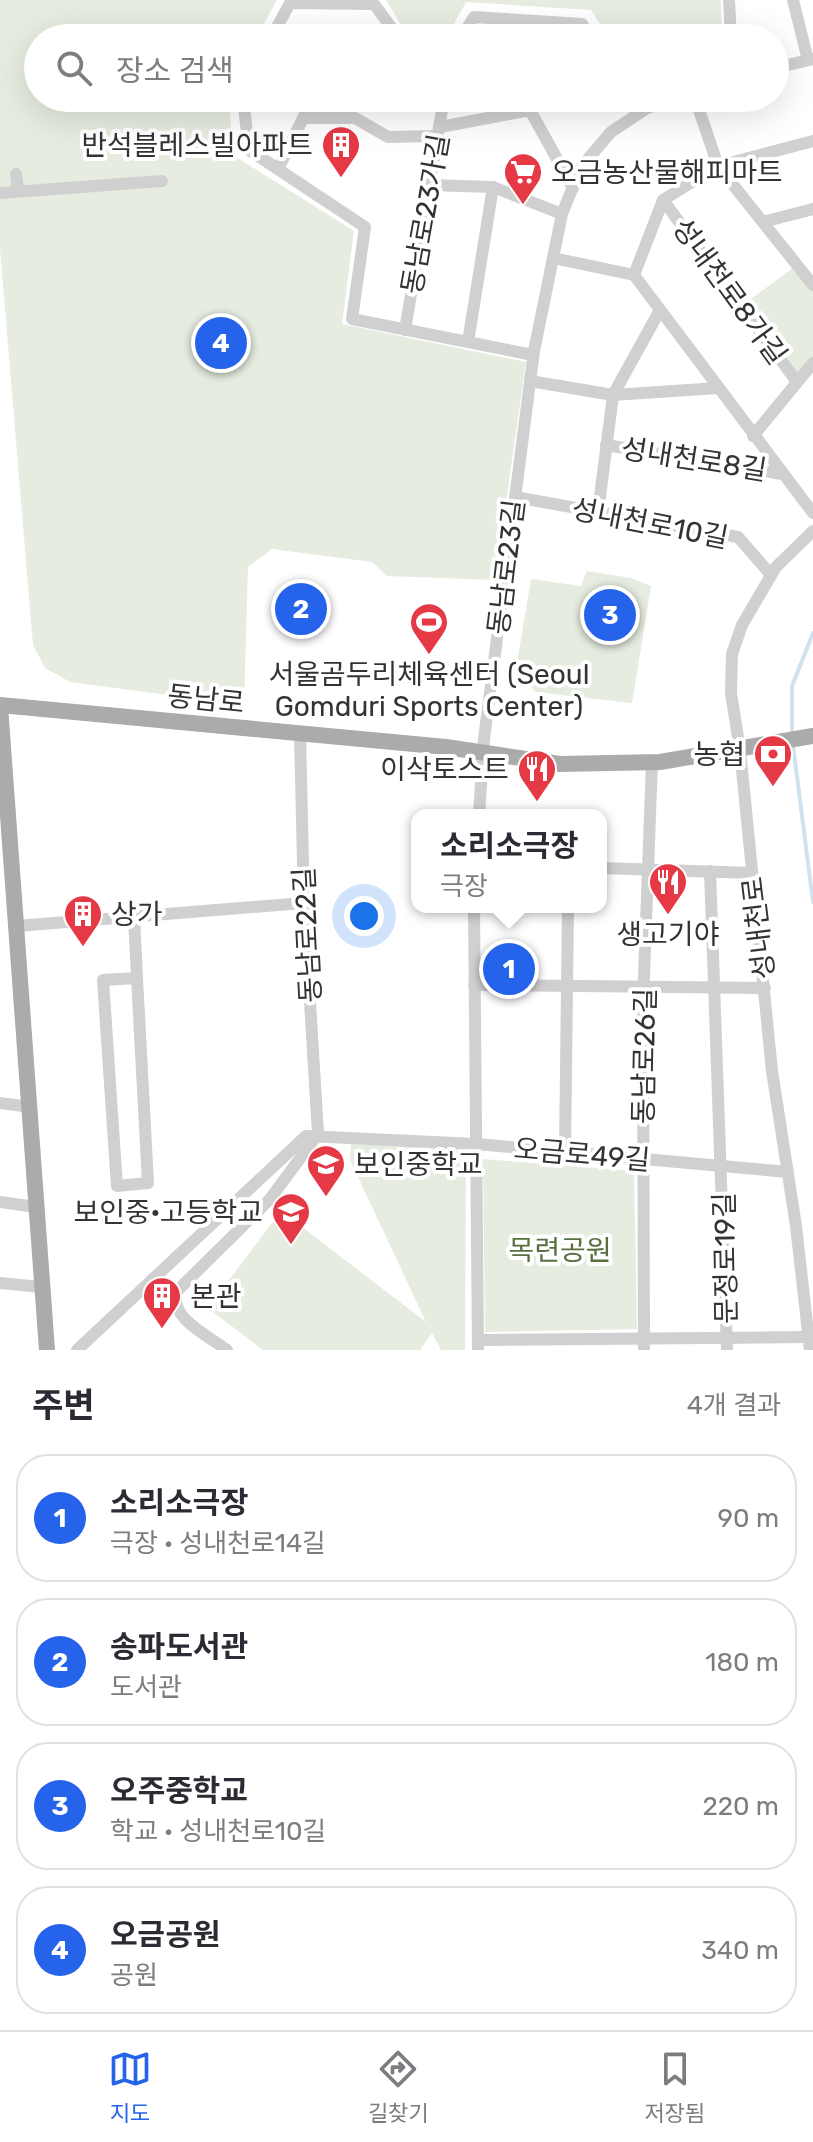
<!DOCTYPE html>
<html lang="ko">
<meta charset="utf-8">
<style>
body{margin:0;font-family:Rubik,"Noto Sans KR",sans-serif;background:#f2f2f3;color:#2b2b33}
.you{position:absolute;left:364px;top:916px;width:28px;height:28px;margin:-20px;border:6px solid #fff;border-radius:50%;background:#1a73e8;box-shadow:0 0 0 12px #1a73e833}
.badge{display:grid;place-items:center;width:52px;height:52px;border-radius:50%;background:#2563eb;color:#fff;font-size:26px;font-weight:700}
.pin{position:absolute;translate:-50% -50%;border:4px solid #fff;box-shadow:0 2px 8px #0006}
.popup{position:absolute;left:411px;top:809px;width:196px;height:104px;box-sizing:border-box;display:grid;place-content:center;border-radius:16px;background:#fff;filter:drop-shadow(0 2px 6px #0005);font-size:26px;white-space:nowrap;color:#7c7c81}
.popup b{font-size:30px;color:#2b2b33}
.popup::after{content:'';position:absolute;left:50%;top:100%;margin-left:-16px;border:16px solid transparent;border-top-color:#fff}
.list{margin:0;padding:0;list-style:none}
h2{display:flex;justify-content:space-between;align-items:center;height:104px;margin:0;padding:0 32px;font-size:34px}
h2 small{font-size:26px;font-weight:400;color:#7c7c81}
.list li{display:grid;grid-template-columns:52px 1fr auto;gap:24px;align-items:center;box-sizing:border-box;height:128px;margin:0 16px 16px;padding:0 16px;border:2px solid #e1e1e2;border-radius:32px}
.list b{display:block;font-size:30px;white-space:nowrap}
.list p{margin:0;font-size:26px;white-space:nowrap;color:#7c7c81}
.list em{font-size:26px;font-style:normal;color:#7c7c81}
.icon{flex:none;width:44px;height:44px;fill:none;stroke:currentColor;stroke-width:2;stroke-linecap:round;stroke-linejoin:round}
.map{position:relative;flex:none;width:813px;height:1350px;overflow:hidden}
.search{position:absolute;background:#fff;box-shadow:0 8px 32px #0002;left:24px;right:24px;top:24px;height:88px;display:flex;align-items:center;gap:20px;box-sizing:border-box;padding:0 28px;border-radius:44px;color:#7c7c81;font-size:30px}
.sheet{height:680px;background:#fff}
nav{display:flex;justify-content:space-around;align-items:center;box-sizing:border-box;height:112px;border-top:2px solid #e1e1e2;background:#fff;font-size:22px;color:#7c7c81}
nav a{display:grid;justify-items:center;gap:4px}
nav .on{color:#2563eb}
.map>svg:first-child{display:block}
.green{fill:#e6ecdf}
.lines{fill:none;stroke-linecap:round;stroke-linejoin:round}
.stream{stroke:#cfe2ee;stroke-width:4}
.minor{stroke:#d0d0d0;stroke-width:12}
.major{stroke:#ababab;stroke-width:16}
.labels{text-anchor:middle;stroke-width:8;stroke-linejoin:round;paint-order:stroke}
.poi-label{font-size:28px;fill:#333;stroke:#fff;text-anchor:end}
.street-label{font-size:28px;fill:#333;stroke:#fff}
.park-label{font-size:28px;fill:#56703f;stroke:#fff}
</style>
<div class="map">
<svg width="813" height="1350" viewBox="0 0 813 1350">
<rect width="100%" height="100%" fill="#fff"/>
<g class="green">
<path d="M0 0H277L256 38H38V98H229L233 155 354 231 342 324 526 362 495 580 387 576 372 562 272 549 248 567 244 705 70 682 45 668 33 645 0 248Z"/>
<path d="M386 0H721L722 38H609L591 10 466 2 446 38H409Z"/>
<path d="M797 265 813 285V363L797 382 741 306Z"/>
<path d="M587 571 631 578 651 586 632 703 535 692 517 663 531 579 581 586Z"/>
<path d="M351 1144 466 1149 465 1350H441L432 1333 420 1350H263L208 1308 281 1211 426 1322 350 1160Z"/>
<path d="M483 1159 634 1171 637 1329 485 1332Z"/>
</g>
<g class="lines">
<g class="stream">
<path d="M792 737V686L813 633"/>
<path d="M793 745 813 902"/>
</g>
<g class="minor">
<path d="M729 0 731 38"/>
<path d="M793 0 808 60"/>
<path d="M271 38 290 3 374 4 399 38"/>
<path d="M461 38 474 17 582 24 591 38"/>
<path d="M775 68 813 59"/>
<path d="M243 98 249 150 365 227 352 319 533 355"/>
<path d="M629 98 639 113"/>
<path d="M695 98 718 166 813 285"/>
<path d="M303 118H355L388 137 438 136"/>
<path d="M440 127 530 110 573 188"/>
<path d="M278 169 313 98"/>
<path d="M16 174 18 191"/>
<path d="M429 185 493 187 562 214"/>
<path d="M0 193 162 181"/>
<path d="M663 200 797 382"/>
<path d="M763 222 813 209"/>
<path d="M553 258 634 275 813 513"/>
<path d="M634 275 663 200 718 166 813 141"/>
<path d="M405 330 444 98"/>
<path d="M468 342 493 187"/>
<path d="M530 381 613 395 718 388"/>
<path d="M753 436 813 363"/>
<path d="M606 445 782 474"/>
<path d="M515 497 738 537 771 575"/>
<path d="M598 512 613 395 660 310"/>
<path d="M300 736 304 903 318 1134"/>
<path d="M479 815 484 739 534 351 562 214 581 167 611 132 647 108 675 98"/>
<path d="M601 868 752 873"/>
<path d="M710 871 727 1350"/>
<path d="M474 907 478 1350"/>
<path d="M134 918 137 978 103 980 117 1186 148 1183 137 978"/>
<path d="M17 926 304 903"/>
<path d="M474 985 765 988"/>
<path d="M0 1103 30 1107"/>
<path d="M565 1152 568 907"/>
<path d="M0 1202 36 1207"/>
<path d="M0 1283 41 1287"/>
<path d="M478 1340 809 1337"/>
<path d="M77 1350 306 1136 476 1144 788 1172"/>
<path d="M227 1350C209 1336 168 1318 177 1291L270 1199 318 1134"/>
<path d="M644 1350 643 1003 652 762"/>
<path d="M810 1350 796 1226 772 1071 740 750 731 693 732 654 742 625 776 567 813 531"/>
</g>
<g class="major">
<path d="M0 705 446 747 560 764 660 762 813 736"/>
<path d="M0 706 47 1350"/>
</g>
</g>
<defs>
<g id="building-pin" transform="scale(2)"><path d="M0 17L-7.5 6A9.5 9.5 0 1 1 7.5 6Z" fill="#e63946" stroke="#fff"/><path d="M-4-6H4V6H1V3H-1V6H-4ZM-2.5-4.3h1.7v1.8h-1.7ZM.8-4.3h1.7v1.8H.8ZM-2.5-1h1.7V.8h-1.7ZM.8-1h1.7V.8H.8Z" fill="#fff"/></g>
<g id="supermarket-pin" transform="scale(2)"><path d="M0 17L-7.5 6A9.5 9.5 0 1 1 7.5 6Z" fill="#e63946" stroke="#fff"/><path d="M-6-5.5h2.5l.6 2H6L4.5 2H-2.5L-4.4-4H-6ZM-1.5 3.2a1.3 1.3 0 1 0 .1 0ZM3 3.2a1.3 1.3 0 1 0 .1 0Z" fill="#fff"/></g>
<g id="stadium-pin" transform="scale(2)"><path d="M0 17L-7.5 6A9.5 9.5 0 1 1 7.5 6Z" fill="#e63946" stroke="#fff"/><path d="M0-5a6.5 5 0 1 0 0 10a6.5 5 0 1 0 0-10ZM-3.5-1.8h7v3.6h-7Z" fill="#fff"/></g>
<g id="bank-pin" transform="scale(2)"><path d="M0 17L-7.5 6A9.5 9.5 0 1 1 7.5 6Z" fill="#e63946" stroke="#fff"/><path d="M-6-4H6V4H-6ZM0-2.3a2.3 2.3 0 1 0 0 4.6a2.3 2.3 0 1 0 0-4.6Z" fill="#fff"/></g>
<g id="restaurant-pin" transform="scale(2)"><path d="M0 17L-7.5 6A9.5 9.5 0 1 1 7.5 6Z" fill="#e63946" stroke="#fff"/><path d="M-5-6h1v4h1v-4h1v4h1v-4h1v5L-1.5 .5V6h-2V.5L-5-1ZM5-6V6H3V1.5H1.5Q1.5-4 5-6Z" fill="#fff"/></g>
<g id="school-pin" transform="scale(2)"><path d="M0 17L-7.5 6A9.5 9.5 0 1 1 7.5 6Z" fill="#e63946" stroke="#fff"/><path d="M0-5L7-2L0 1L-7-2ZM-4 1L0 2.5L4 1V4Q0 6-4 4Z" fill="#fff"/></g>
</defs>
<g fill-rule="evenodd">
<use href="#building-pin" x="341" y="145"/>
<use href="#supermarket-pin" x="523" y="172"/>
<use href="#stadium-pin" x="429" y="622"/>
<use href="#bank-pin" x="773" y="754"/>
<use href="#restaurant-pin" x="537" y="769"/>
<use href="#restaurant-pin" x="668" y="882"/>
<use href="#building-pin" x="83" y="914"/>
<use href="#school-pin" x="326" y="1164"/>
<use href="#school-pin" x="291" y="1212"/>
<use href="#building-pin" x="162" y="1296"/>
</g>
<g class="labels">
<g class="poi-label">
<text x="313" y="155">반석블레스빌아파트</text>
<text x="551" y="182" text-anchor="start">오금농산물해피마트</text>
<text x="429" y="684" text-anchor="middle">서울곰두리체육센터 (Seoul<tspan x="429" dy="32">Gomduri Sports Center)</tspan></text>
<text x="745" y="764">농협</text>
<text x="509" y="779">이삭토스트</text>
<text x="111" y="924" text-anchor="start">상가</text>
<text x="668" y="944" text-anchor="middle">생고기야</text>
<text x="354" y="1174" text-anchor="start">보인중학교</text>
<text x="263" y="1222">보인중·고등학교</text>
<text x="190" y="1306" text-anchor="start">본관</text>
</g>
<g class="street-label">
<text transform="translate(425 214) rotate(-80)" y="10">동남로23가길</text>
<text transform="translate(730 291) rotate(54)" y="10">성내천로8가길</text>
<text transform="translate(694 459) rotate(9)" y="10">성내천로8길</text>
<text transform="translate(650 523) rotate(11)" y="10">성내천로10길</text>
<text transform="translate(506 567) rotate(-83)" y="10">동남로23길</text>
<text transform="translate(206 699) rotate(6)" y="10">동남로</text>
<text transform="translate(758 928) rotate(-97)" y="10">성내천로</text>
<text transform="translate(307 935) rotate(-93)" y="10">동남로22길</text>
<text transform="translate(644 1056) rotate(-89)" y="10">동남로26길</text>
<text transform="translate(582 1154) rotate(5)" y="10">오금로49길</text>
<text transform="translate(725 1258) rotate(-91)" y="10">문정로19길</text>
</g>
<g class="park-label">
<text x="560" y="1260">목련공원</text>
</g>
</g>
</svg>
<div class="you"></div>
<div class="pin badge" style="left:509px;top:969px">1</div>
<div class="popup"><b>소리소극장</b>극장</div>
<div class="pin badge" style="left:301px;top:609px">2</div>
<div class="pin badge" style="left:610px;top:615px">3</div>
<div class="pin badge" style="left:221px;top:343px">4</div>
<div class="search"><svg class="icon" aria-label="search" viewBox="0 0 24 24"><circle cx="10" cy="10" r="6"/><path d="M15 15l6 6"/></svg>장소 검색</div>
</div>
<section class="sheet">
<h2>주변<small>4개 결과</small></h2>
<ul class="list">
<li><span class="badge">1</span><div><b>소리소극장</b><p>극장 · 성내천로14길</p></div><em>90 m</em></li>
<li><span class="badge">2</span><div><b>송파도서관</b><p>도서관</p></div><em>180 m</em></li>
<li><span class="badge">3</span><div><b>오주중학교</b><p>학교 · 성내천로10길</p></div><em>220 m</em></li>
<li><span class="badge">4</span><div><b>오금공원</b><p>공원</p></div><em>340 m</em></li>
</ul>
</section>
<nav>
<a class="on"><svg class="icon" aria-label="map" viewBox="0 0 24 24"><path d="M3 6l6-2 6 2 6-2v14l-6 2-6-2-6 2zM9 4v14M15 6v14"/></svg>지도</a>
<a><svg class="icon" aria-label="directions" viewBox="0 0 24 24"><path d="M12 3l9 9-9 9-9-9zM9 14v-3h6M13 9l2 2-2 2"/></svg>길찾기</a>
<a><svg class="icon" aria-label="saved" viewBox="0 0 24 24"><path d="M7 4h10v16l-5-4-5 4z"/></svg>저장됨</a>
</nav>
